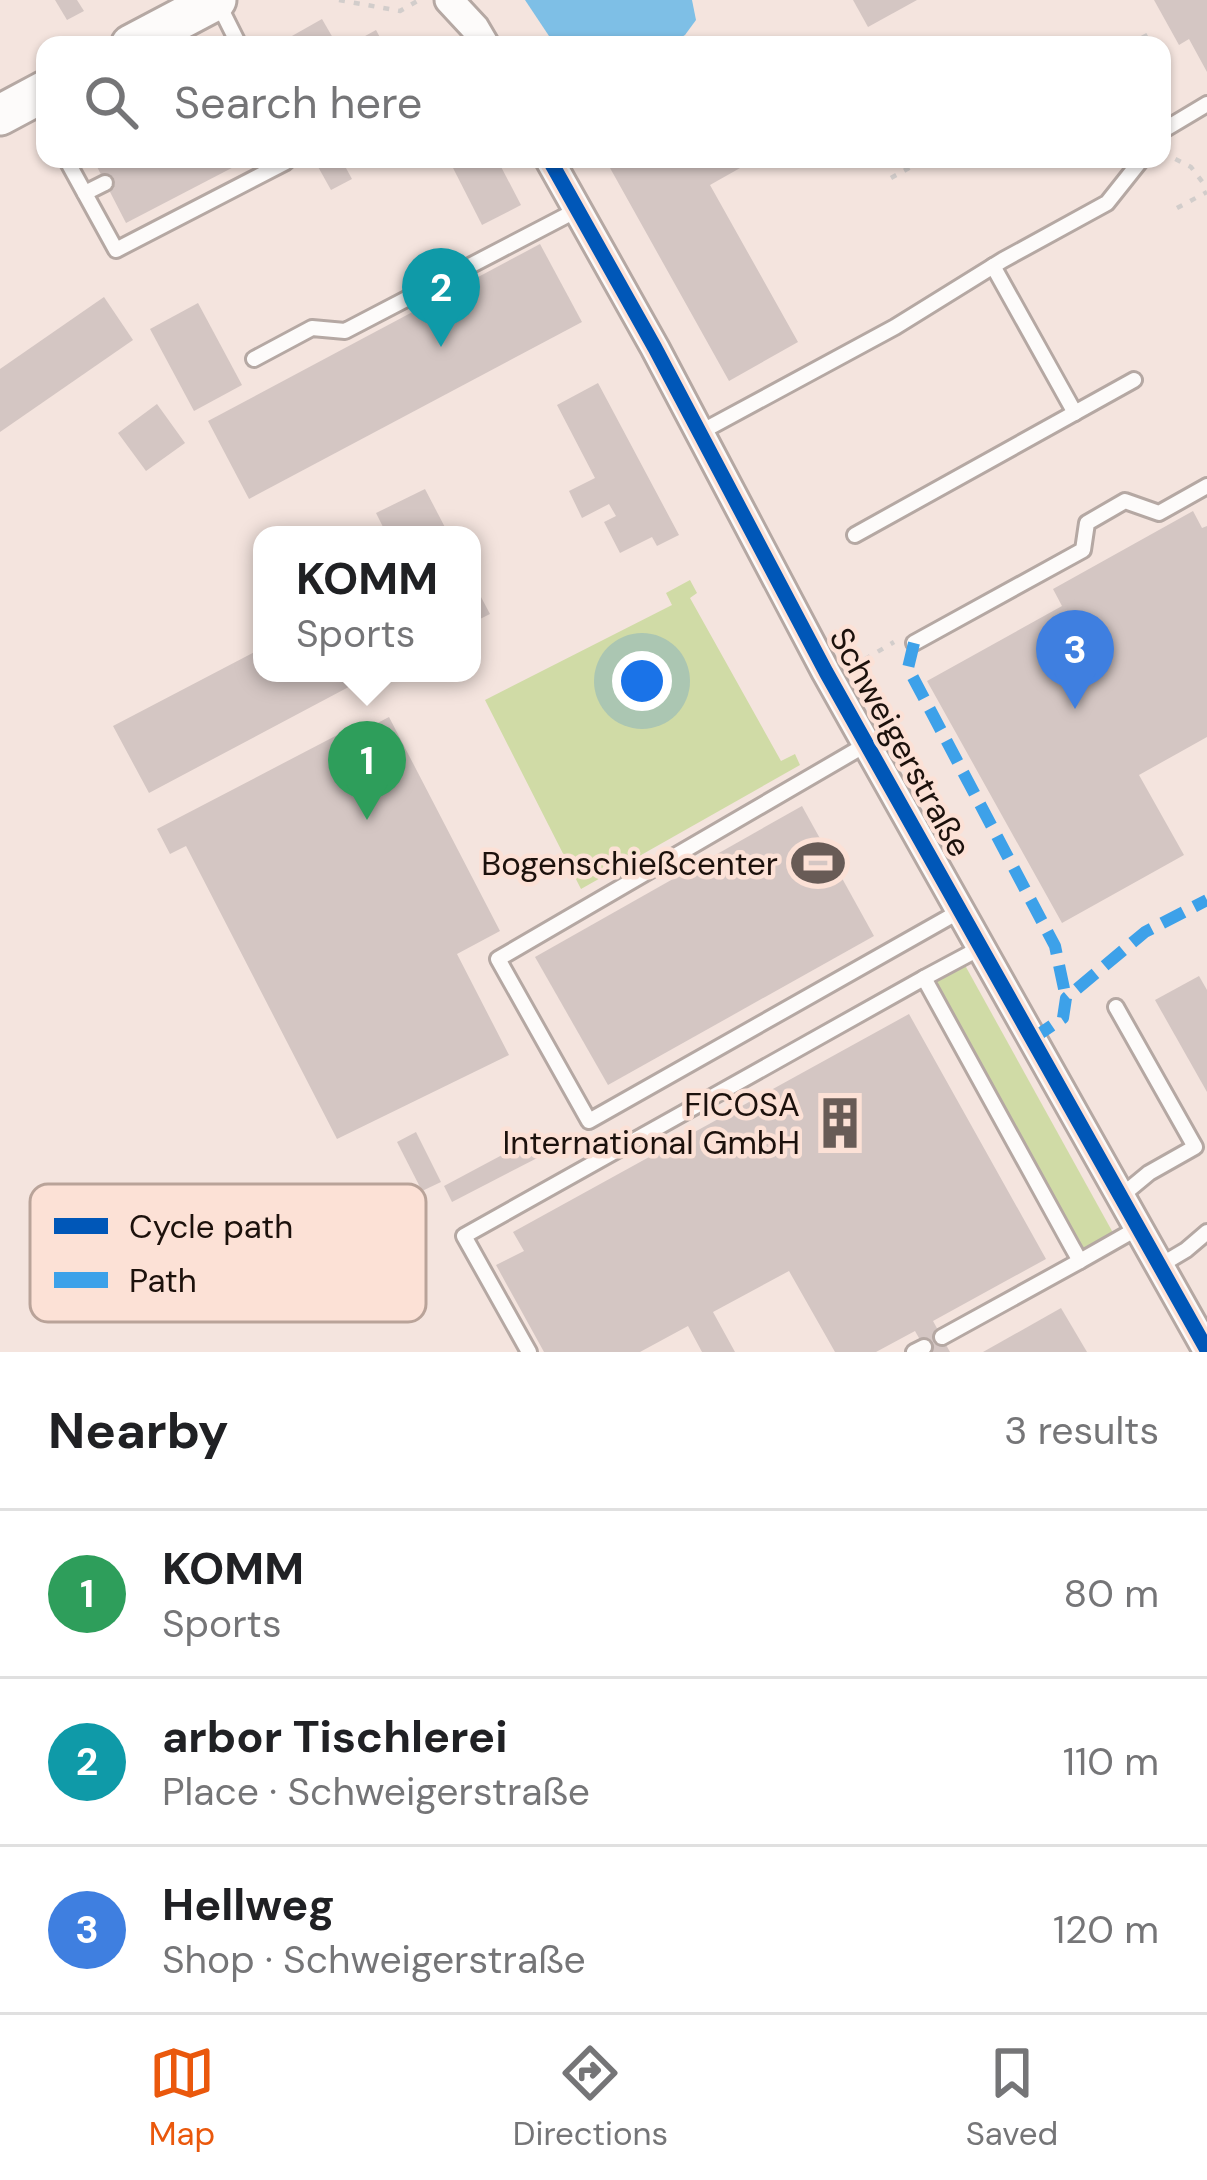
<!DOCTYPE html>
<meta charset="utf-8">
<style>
body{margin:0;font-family:"DM Sans",sans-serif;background:#f2f2f2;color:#202124}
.you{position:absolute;left:642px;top:681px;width:42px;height:42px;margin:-30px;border:9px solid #fff;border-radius:50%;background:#1a73e8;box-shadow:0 0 0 18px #1a73e833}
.badge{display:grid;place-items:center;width:78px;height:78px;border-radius:50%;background:#ea580c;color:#fff;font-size:39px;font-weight:700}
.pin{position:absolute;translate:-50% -99px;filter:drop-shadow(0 3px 6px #0008)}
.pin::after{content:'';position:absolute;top:63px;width:42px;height:36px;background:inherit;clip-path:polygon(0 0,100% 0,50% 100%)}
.popup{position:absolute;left:253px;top:526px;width:228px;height:156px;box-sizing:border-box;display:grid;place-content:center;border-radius:24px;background:#fff;filter:drop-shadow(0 3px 9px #0005);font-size:39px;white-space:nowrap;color:#757577}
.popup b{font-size:45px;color:#202124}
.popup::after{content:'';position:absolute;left:50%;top:100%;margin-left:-24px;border:24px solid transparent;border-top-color:#fff}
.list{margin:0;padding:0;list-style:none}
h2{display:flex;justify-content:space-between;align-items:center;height:156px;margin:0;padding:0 48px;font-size:51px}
h2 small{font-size:39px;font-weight:400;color:#757577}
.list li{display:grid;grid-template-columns:78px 1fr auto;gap:36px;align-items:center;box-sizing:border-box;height:168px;padding:0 48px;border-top:3px solid #e0e0e0}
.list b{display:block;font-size:45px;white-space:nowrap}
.list p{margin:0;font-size:39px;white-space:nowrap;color:#757577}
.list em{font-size:39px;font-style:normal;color:#757577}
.icon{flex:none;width:66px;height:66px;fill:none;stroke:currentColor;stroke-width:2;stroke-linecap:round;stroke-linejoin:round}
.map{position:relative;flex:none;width:1207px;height:1352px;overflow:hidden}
.search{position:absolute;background:#fff;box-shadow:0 3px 9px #0004;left:36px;right:36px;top:36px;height:132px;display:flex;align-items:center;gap:30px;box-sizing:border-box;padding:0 42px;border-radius:24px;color:#757577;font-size:45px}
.sheet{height:660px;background:#fff}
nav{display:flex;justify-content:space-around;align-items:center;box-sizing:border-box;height:168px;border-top:3px solid #e0e0e0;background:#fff;font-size:33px;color:#757577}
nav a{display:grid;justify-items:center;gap:6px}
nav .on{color:#ea580c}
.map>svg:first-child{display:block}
.green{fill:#d0dba6}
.water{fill:#7ebfe6}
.building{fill:#d4c6c3}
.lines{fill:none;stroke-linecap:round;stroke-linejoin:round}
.lane-casing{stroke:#b5a8a3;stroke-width:20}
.street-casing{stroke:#b5a8a3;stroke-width:33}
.secondary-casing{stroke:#b5a8a3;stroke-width:45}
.path{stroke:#d2cdcb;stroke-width:4.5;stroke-dasharray:6 9;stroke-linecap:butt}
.lane{stroke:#fdfbfa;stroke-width:14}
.street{stroke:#fdfbfa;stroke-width:27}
.secondary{stroke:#fdfbfa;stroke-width:39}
.quiet{stroke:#3da1e9;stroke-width:12;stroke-dasharray:24 12;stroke-linecap:butt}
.cycleway-casing{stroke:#fce1d6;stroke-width:22}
.cycleway{stroke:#0057b8;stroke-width:15}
.labels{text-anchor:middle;stroke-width:9;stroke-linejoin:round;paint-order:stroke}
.street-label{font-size:33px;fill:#1c110c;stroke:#fce1d6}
.poi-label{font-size:33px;fill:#1c110c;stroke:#fce1d6;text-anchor:end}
.key{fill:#fce1d6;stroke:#b9a399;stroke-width:3}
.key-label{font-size:33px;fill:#1c110c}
</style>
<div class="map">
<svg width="1207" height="1352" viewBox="0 0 1207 1352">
<rect width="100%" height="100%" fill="#f4e4de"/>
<g class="green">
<path d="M690 580 697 593 690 598 781 761 795 754 800 765 581 889 485 700 672 605 666 593Z"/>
<path d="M961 958 1117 1240 1080 1261 924 978Z"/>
</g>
<path class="water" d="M525 0H692L696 20 685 35 668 45H555Z"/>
<g class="building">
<path d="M55 0H77L84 11 67 20Z"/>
<path d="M853 0H917L868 27Z"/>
<path d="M1154 0H1207V72L1189 39 1179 45Z"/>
<path d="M322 19 337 45H276Z"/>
<path d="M376 30 384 45H349Z"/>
<path d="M93 159H249L126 223Z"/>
<path d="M328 159H341L352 179 331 190 317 165Z"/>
<path d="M462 159H497L521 205 482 225 451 164Z"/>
<path d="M605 159H756L710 185 798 342 729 381Z"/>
<path d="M540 244 582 322 249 499 208 421Z"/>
<path d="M104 297 133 340 0 432V369Z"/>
<path d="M198 303 242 385 194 411 150 329Z"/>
<path d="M598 383 679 535 657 546 652 537 620 553 604 522 616 516 609 504 582 518 569 491 595 478 557 405Z"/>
<path d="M157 404 185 443 146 471 118 433Z"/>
<path d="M425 489 449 535H387L376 513Z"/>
<path d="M1193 511 1202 528 1207 526V737L1139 775 1184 855 1062 923 927 681 1062 606 1053 589Z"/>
<path d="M472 580 490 614 472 623Z"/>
<path d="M262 648V673H375L149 793 113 726Z"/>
<path d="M389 717 500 931 457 954 509 1055 337 1139 186 846 170 854 157 829 345 731 349 738Z"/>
<path d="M802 806 874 936 608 1085 535 957Z"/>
<path d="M1199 976 1207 990V1092L1155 1000Z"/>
<path d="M909 1014 1046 1259 933 1321 950 1352H927L915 1331 876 1352H835L789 1271 713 1312 735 1352H702L688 1326 640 1352H544L496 1265 524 1251 513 1232Z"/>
<path d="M416 1132 441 1182 422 1191 397 1142Z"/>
<path d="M536 1137 545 1154 452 1202 444 1186Z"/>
<path d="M1061 1308 1087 1352H983Z"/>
</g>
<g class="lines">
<g class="lane-casing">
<g id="lane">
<path d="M219 5 239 45"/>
<path d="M1162 131 1207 104"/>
<path d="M66 159 116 250 286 162 284 159"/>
<path d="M85 193 105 183"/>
<path d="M993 266 1075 413"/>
<path d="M254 359 312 328 345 331 577 210"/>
<path d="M699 433 895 327 1003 260 1107 203 1142 159"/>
<path d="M855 535 1134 380"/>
<path d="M914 643 1083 550 1087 523 1125 501 1159 513 1207 486"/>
<path d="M867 744 498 959 589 1121 960 911"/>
<path d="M982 947 924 978 1071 1245 1080 1261 1138 1228"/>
<path d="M1116 1007 1195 1147 1149 1173 1120 1197"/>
<path d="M1159 1266 1186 1250 1207 1232"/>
<path d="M942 1337 1080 1261"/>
<path d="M529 1352 464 1236 924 978"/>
<path d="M914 1352 924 1347"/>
</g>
</g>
<g class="street-casing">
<g id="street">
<path d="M449 0 475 28 485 45"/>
<path d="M549 159 655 348 826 672 1207 1350"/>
</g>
</g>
<g class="secondary-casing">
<g id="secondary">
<path d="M131 45 216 0"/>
<path d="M0 115 45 91"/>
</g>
</g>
<g class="path">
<path d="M339 0 400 11 419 0"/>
<path d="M1129 45 1149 34"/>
<path d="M1162 152 1191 167 1207 188"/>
<path d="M891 178 925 159"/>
<path d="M1177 208 1207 192"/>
<path d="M852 667 894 642"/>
</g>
<use href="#lane" class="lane"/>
<use href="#street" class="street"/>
<use href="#secondary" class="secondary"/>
<g class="quiet">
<path d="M914 643 908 668 1055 946 1066 998"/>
<path d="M1032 1039 1063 1018 1066 998 1145 932 1207 900"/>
</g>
<g class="cycleway-casing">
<path id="cycleway" d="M549 159 655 348 826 672 1207 1350"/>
</g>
<use href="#cycleway" class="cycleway"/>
</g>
<defs>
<g id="stadium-bare" transform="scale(4.14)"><path d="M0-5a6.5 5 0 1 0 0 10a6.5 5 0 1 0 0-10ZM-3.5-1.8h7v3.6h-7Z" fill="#685b56" stroke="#fce1d6" stroke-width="2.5" paint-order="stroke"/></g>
<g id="building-bare" transform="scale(4.14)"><path d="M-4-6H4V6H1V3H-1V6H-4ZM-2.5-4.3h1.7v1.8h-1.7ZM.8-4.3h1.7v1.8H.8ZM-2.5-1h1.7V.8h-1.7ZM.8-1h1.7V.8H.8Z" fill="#685b56" stroke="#fce1d6" stroke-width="2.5" paint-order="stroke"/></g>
</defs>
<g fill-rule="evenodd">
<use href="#stadium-bare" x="818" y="863"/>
<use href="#building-bare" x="840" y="1123"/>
</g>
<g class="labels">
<g class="street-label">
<text transform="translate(901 742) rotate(61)" y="12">Schweigerstraße</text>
</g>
<g class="poi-label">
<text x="778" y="875">Bogenschießcenter</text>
<text x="800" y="1116">FICOSA<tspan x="800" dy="38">International GmbH</tspan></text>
</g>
</g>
<rect x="30" y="1184" width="396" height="138" rx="18" class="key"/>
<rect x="54" y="1218" width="54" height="16" fill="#0057b8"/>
<rect x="54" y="1272" width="54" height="16" fill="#3da1e9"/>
<g class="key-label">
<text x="129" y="1238">Cycle path</text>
<text x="129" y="1292">Path</text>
</g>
</svg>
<div class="you"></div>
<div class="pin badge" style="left:367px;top:820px;background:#2e9e5b">1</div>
<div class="popup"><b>KOMM</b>Sports</div>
<div class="pin badge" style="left:441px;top:347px;background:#0f9aa8">2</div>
<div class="pin badge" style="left:1075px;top:709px;background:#3f7fe0">3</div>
<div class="search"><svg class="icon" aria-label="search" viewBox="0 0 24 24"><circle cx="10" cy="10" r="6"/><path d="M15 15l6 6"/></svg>Search here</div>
</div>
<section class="sheet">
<h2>Nearby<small>3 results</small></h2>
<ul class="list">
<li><span class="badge" style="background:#2e9e5b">1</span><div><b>KOMM</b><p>Sports</p></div><em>80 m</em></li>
<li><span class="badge" style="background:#0f9aa8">2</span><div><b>arbor Tischlerei</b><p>Place · Schweigerstraße</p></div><em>110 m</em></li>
<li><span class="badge" style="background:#3f7fe0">3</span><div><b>Hellweg</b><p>Shop · Schweigerstraße</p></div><em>120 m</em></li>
</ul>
</section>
<nav>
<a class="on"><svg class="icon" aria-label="map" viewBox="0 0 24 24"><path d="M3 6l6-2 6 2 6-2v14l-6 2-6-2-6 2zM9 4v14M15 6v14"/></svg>Map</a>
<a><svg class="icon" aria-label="directions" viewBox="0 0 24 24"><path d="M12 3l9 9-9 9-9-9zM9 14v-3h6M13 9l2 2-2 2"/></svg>Directions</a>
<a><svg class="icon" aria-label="saved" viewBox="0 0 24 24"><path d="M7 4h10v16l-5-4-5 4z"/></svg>Saved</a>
</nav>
